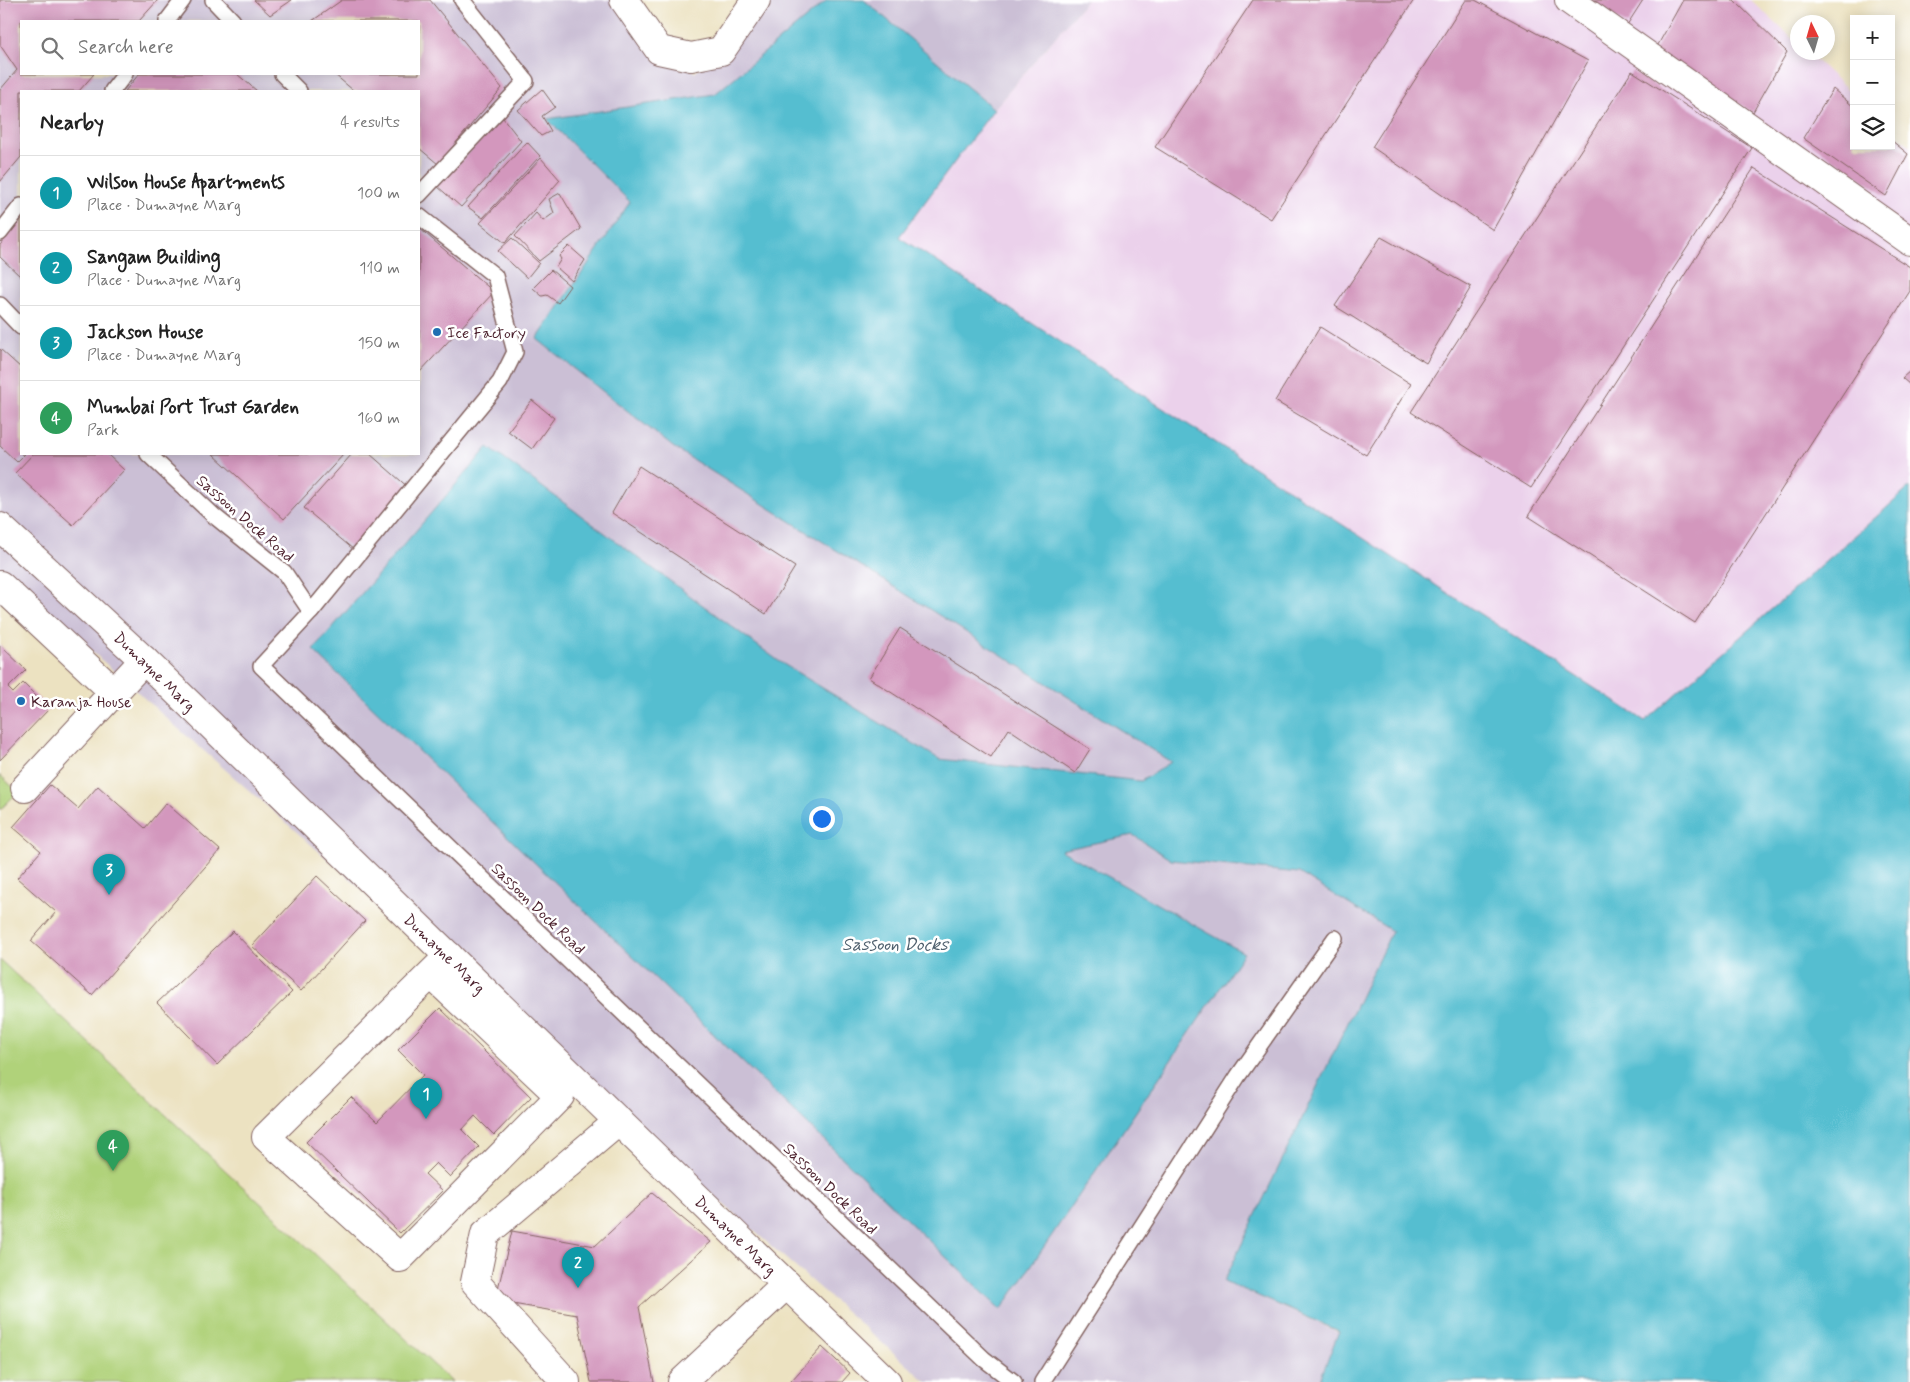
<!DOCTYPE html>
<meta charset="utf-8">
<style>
body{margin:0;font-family:Mynerve,sans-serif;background:#f2f2f2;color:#222}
.controls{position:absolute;right:15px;top:15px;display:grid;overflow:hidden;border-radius:0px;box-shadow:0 2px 12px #0003}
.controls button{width:45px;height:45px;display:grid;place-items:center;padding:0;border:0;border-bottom:1px solid #e0e0e0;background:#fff;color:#222;font:25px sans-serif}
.compass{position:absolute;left:1790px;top:15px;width:45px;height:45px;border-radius:50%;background:#fff;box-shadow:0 2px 12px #0003;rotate:355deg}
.you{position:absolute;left:821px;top:818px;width:18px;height:18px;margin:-12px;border:4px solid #fff;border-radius:50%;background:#1a73e8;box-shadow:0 0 0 8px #1a73e833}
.badge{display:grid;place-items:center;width:32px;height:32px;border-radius:50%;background:#ea580c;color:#fff;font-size:16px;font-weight:700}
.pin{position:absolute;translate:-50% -41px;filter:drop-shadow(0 1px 2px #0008)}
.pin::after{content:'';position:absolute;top:26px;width:18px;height:15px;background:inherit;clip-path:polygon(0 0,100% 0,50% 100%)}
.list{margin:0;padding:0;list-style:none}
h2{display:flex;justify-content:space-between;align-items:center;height:65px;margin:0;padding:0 20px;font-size:21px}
h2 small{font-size:16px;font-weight:400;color:#767676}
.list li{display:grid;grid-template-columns:32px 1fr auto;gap:15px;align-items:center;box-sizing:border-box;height:75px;padding:0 20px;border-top:1px solid #e0e0e0}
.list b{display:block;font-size:19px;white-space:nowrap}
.list p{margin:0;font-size:16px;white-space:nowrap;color:#767676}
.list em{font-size:16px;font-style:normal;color:#767676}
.icon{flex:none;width:28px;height:28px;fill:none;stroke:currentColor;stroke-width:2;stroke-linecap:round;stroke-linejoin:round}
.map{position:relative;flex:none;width:1910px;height:1382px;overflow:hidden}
.search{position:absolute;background:#fff;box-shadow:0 2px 12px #0003;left:20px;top:20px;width:400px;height:55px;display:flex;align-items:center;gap:12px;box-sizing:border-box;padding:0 18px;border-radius:0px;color:#767676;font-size:19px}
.panel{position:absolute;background:#fff;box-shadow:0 2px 12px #0003;left:20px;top:90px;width:400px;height:365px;border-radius:0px}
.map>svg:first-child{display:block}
.built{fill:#ebd1eb}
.industrial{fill:#cbbfd5;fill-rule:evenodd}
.green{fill:#b0d27a;stroke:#7d7852}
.water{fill:#54bed0;stroke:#4f6e7e}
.building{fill:#d397bd}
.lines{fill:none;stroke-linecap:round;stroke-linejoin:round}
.lane-casing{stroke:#836360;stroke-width:18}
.street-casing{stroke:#836360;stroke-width:30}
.lane{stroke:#fff;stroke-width:15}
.street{stroke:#fff;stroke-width:28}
.poi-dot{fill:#1f6fb2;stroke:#fff;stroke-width:2}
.labels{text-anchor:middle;stroke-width:5;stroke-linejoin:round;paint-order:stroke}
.poi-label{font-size:16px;fill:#4a1f2b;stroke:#fff;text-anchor:start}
.street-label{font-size:16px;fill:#4a1f2b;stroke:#fff}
.water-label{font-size:18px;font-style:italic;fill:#4e5f6d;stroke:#fff}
</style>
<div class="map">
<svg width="1910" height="1382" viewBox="0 0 1910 1382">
<rect width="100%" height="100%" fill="#fff"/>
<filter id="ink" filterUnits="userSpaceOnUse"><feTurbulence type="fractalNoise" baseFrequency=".02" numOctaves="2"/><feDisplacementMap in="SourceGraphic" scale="10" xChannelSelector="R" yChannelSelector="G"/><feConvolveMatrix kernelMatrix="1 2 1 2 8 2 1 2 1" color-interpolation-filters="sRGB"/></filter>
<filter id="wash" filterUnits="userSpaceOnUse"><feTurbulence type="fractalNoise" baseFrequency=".0096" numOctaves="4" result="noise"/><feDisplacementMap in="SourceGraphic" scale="20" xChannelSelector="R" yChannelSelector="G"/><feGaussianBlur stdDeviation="1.12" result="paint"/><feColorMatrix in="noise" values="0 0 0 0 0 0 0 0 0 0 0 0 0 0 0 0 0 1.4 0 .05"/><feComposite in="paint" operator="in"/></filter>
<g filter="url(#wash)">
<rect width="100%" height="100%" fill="#ece2c1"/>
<path class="built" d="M1087 0H1751L1797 43 1798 52 1808 53 1854 95V146H1891V129L1910 146V487L1645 721 898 237 994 109Z"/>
<path class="industrial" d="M0 0H635L695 73 758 0H1087L994 109 899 237 1645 721 1224 1281 1339 1332 1319 1382H927L173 724 0 569ZM21 21H419V74H21ZM21 91H419V454H21Z"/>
<g class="green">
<path d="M0 775 18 792 0 810Z"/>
<path d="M0 960 452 1382H0Z"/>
</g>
<path class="water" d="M827 0H864L994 109 899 237 1645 721 1910 487V1382H1319L1339 1331 1224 1281 1392 931 1299 873 1171 860 1133 835 1061 850 1244 953 1001 1310 313 650 488 447 780 662 939 759 1141 781 1171 762 673 447 537 339 630 202 547 119 715 94Z"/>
<g id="blocks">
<g class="building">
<path d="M0 0H158L139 21H21V74H94L79 91H21V157L0 182V90L17 70 0 45Z"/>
<path d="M254 0H292L270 15Z"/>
<path d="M342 0H430L502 88 438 164 419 148V91H354L334 74H419V21H312Z"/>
<path d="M1253 0H1414L1271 219 1155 147Z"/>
<path d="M1466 0H1475L1588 61 1493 230 1372 147Z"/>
<path d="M1587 0H1643L1627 25Z"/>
<path d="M1683 0H1734L1787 52 1753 112 1654 52Z"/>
<path d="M1632 71 1752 148 1531 488 1411 412Z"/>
<path d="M139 74H237L257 91H125Z"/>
<path d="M542 89 555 107 542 116 551 131 541 136 518 110Z"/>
<path d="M1833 89 1854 107V146H1891V140L1908 154 1886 196 1803 138Z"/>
<path d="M503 118 521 141 461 207 437 186Z"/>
<path d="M527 142 540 156 483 218 468 207Z"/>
<path d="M541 158 560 180 505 243 480 223Z"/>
<path d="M1754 168 1910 267V291L1695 623 1528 516Z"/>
<path d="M560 193 581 229 539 261 515 236 536 213 543 221 554 213 549 199Z"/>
<path d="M21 219V277L0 257V245Z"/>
<path d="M419 228 494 292 419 373Z"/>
<path d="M1381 237 1471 287 1426 363 1335 306Z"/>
<path d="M512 238 539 263 527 278 498 251Z"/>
<path d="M569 246 585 260 572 281 556 267 561 259 559 256Z"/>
<path d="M551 270 570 286 558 303 547 295 542 296 533 288Z"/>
<path d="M1320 327 1411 384 1366 455 1275 401Z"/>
<path d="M0 349 21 368V454H25L17 462 0 446Z"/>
<path d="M1910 371V385L1902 378Z"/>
<path d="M532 400 554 418 532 449 508 431Z"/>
<path d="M33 454H107L124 470 73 525 15 473Z"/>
<path d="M213 454H344L284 519Z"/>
<path d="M352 454H370L409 488 354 550 304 508Z"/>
<path d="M639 466 795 567 766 614 612 513Z"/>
<path d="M900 628 1090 749 1075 773 1009 729 991 757 869 678Z"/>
<path d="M0 645 26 670 8 688 13 693 23 683 49 709 0 760Z"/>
<path d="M50 785 78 809 98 786 145 828 166 803 220 850 92 995 31 941 56 912 17 878 41 851 13 827Z"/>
<path d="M317 876 365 921 301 991 252 946Z"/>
<path d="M233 931 292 992 217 1065 157 1003Z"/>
<path d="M440 1008 531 1097 494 1135 475 1116 462 1130 479 1147 450 1177 436 1163 425 1174 443 1191 400 1233 306 1142 351 1097 377 1122 423 1075 398 1050Z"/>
<path d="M652 1193 711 1242 639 1307 654 1382H591L577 1315 495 1301 512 1231 595 1246Z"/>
<path d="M822 1347 850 1373 842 1382H790Z"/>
</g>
</g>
</g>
<g filter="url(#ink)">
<use href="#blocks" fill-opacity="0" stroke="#836360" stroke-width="1"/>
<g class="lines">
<g class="lane-casing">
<g id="lane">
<path d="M213 0 233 21"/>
<path d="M167 21 183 0"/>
<path d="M282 74 299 91"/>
<path d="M112 91 125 74"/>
<path d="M419 195 526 81 462 0"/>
<path d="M0 233 21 206"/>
<path d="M0 305 21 327"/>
<path d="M148 454 213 515 284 572 311 612 261 666 984 1359 1014 1382"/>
<path d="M311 612 500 382 515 352 495 276 419 216"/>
<path d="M1042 1382 1238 1076 1335 938"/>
</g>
</g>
<g class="street-casing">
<g id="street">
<path d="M624 0 659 50 691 57 721 51 756 0"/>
<path d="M1569 0 1910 241"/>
<path d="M0 527 144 660 887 1382"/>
<path d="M0 585 114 692"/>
<path d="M25 788 144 660"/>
<path d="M431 974 560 1096 400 1258 266 1137 449 956"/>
<path d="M566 1382 475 1282 485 1234 619 1121"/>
<path d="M682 1382 787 1284"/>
</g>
</g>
<use href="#lane" class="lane"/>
<use href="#street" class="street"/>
</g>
</g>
<g class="poi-dot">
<circle cx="437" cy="332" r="5"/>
<circle cx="21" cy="701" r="5"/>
</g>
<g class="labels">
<g class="poi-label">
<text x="447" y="338">Ice Factory</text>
<text x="31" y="707">Karanja House</text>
</g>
<g class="street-label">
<text transform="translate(246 518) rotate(41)" y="6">Sassoon Dock Road</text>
<text transform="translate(155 671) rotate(44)" y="6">Dumayne Marg</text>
<text transform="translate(539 908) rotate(44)" y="6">Sassoon Dock Road</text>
<text transform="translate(445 953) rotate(44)" y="6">Dumayne Marg</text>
<text transform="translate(831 1188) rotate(44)" y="6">Sassoon Dock Road</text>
<text transform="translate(736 1235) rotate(44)" y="6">Dumayne Marg</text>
</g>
<g class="water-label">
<text x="895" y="950">Sassoon Docks</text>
</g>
</g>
</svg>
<div class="controls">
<button>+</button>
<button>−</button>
<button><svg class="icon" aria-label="layers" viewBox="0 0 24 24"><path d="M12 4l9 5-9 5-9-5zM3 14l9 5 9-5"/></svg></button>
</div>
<svg class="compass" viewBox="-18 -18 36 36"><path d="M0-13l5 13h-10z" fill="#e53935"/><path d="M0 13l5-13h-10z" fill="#767676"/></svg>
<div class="you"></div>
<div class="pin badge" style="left:426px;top:1119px;background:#0f9aa8">1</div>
<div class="pin badge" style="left:578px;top:1288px;background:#0f9aa8">2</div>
<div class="pin badge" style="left:109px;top:895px;background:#0f9aa8">3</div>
<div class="pin badge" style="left:113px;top:1171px;background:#2e9e5b">4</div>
<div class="search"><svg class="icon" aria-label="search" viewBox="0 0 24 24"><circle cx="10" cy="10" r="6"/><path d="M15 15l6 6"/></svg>Search here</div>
<section class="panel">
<h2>Nearby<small>4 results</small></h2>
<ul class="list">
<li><span class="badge" style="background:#0f9aa8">1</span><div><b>Wilson House Apartments</b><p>Place · Dumayne Marg</p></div><em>100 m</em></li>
<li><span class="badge" style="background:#0f9aa8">2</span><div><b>Sangam Building</b><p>Place · Dumayne Marg</p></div><em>110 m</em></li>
<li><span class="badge" style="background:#0f9aa8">3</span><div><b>Jackson House</b><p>Place · Dumayne Marg</p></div><em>150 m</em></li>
<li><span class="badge" style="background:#2e9e5b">4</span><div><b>Mumbai Port Trust Garden</b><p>Park</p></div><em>160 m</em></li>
</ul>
</section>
</div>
